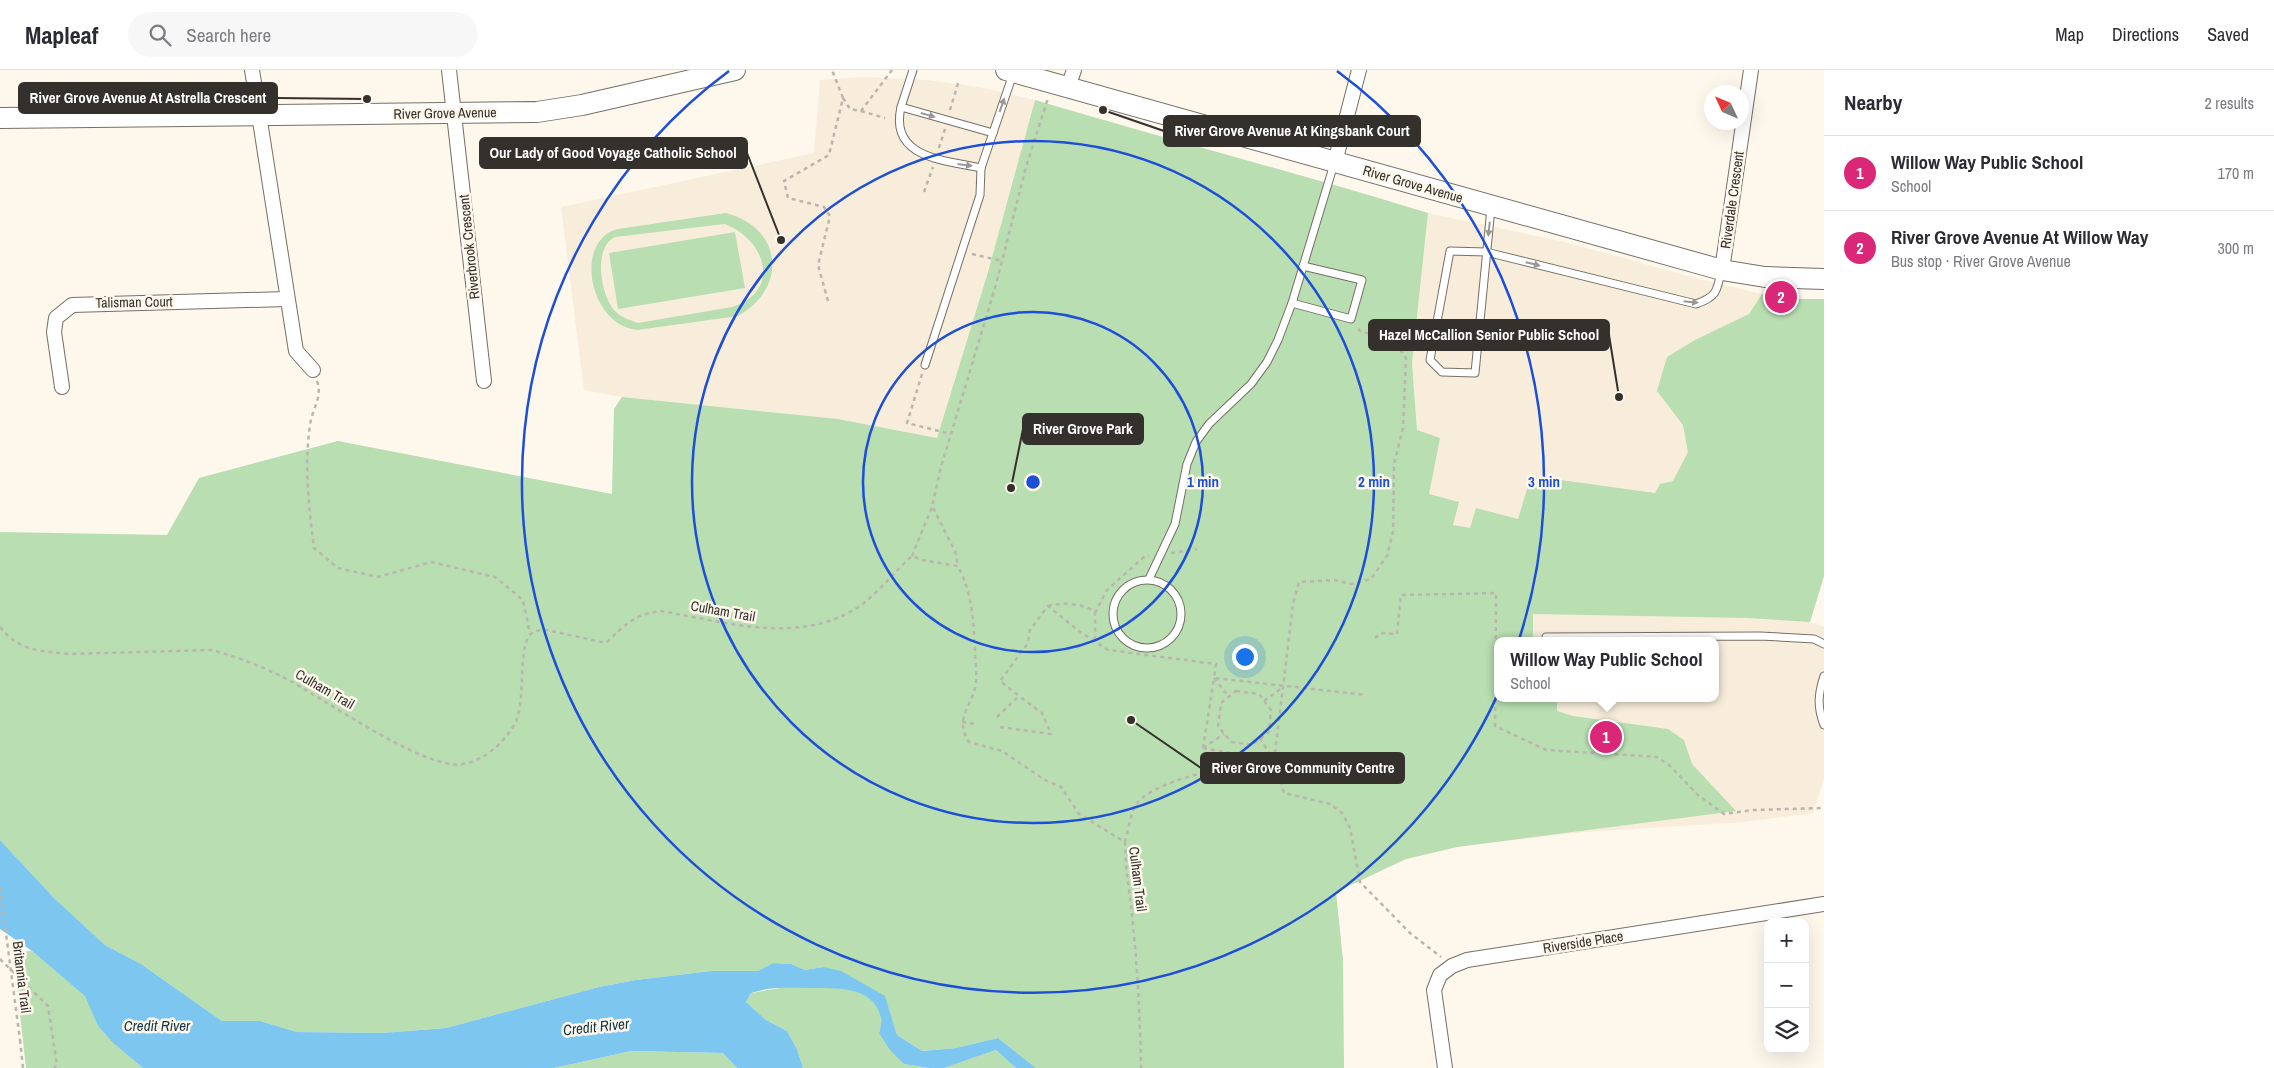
<!DOCTYPE html>
<meta charset="utf-8">
<style>
body{margin:0;font-family:"Archivo Narrow",sans-serif;background:#f7f7f7;color:#2b2b33}
.controls{position:absolute;right:15px;bottom:15px;display:grid;overflow:hidden;border-radius:10px;box-shadow:0 5px 20px #0002}
.controls button{width:45px;height:45px;display:grid;place-items:center;padding:0;border:0;border-bottom:1px solid #e1e1e2;background:#fff;color:#2b2b33;font:25px sans-serif}
.compass{position:absolute;left:1704px;top:15px;width:45px;height:45px;border-radius:50%;background:#fff;box-shadow:0 5px 20px #0002;rotate:314deg}
.you{position:absolute;left:1244px;top:586px;width:18px;height:18px;margin:-12px;border:4px solid #fff;border-radius:50%;background:#1a73e8;box-shadow:0 0 0 8px #1a73e833}
.badge{display:grid;place-items:center;width:32px;height:32px;border-radius:50%;background:#db2777;color:#fff;font-size:16px;font-weight:700}
.pin{position:absolute;translate:-50% -50%;border:2px solid #fff;box-shadow:0 1px 5px #0006}
.popup{position:absolute;left:1494px;top:567px;width:225px;height:65px;box-sizing:border-box;display:grid;place-content:center;border-radius:10px;background:#fff;filter:drop-shadow(0 1px 4px #0005);font-size:16px;white-space:nowrap;color:#7c7c81}
.popup b{font-size:19px;color:#2b2b33}
.popup::after{content:'';position:absolute;left:50%;top:100%;margin-left:-10px;border:10px solid transparent;border-top-color:#fff}
.list{margin:0;padding:0;list-style:none}
h2{display:flex;justify-content:space-between;align-items:center;height:65px;margin:0;padding:0 20px;font-size:21px}
h2 small{font-size:16px;font-weight:400;color:#7c7c81}
.list li{display:grid;grid-template-columns:32px 1fr auto;gap:15px;align-items:center;box-sizing:border-box;height:75px;padding:0 20px;border-top:1px solid #e1e1e2}
.list b{display:block;font-size:19px;white-space:nowrap}
.list p{margin:0;font-size:16px;white-space:nowrap;color:#7c7c81}
.list em{font-size:16px;font-style:normal;color:#7c7c81}
.icon{flex:none;width:28px;height:28px;fill:none;stroke:currentColor;stroke-width:2;stroke-linecap:round;stroke-linejoin:round}
.map{position:relative;flex:none;width:1824px;height:998px;overflow:hidden}
header{display:flex;align-items:center;gap:30px;box-sizing:border-box;height:70px;padding:0 25px;background:#fff;border-bottom:1px solid #e1e1e2}
header strong{font-size:24px}
nav{display:flex;gap:28px;margin-inline-start:auto;font-size:18px}
.search{width:350px;height:45px;background:#f7f7f7;display:flex;align-items:center;gap:12px;box-sizing:border-box;padding:0 18px;border-radius:28px;color:#7c7c81;font-size:19px}
main{display:flex}
aside{flex:1;background:#fff}
.map>svg:first-child{display:block}
.built{fill:#f8eddb;fill-rule:evenodd}
.green{fill:#b8deb1;fill-rule:evenodd}
.water{fill:#7dc6ef}
.lines{fill:none;stroke-linecap:round;stroke-linejoin:round}
.lane-casing{stroke:#756f66;stroke-width:9}
.street-casing{stroke:#756f66;stroke-width:16}
.secondary-casing{stroke:#756f66;stroke-width:22}
.path{stroke:#bbb6ad;stroke-width:2.5;stroke-dasharray:4 4;stroke-linecap:butt}
.lane{stroke:#fff;stroke-width:7}
.street{stroke:#fff;stroke-width:14}
.secondary{stroke:#fff;stroke-width:20}
.path-bridge{stroke:#bbb6ad;stroke-width:2.5;stroke-dasharray:4 4;stroke-linecap:butt}
.oneway{fill:#9a9896}
.ring{fill:none;stroke:#1d4ed8;stroke-width:2.5}
.labels{text-anchor:middle;stroke-width:5;stroke-linejoin:round;paint-order:stroke}
.street-label{font-size:14px;fill:#34312d;stroke:#fdf7ec}
.water-label{font-size:15px;font-style:italic;fill:#153647;stroke:#fdf7ec}
.centre{fill:#1d4ed8;stroke:#fdf7ec;stroke-width:2.5}
.ring-label{font-size:15px;text-anchor:middle;font-weight:bold;fill:#1d4ed8;stroke:#fdf7ec;stroke-width:5;stroke-linejoin:round;paint-order:stroke}
.leader{fill:none;stroke:#34312d;stroke-width:2}
.callout-dot{fill:#34312d;stroke:#fdf7ec;stroke-width:2}
.callout{fill:#34312d;stroke:#34312d;stroke-width:2}
.callout-label{font-size:15px;text-anchor:middle;font-weight:bold;fill:#fff}
</style>
<header>
<strong>Mapleaf</strong>
<div class="search"><svg class="icon" aria-label="search" viewBox="0 0 24 24"><circle cx="10" cy="10" r="6"/><path d="M15 15l6 6"/></svg>Search here</div>
<nav><a>Map</a><a>Directions</a><a>Saved</a></nav>
</header>
<main>
<div class="map">
<svg width="1824" height="998" viewBox="0 0 1824 998">
<rect width="100%" height="100%" fill="#fdf7ec"/>
<g class="built">
<path d="M863 7 927 10 979 17 1035 30 988 202 937 368 838 349 622 327 584 320 561 137 814 83 820 10Z"/>
<path d="M1428 143 1569 173 1695 208 1762 224 1784 229H1824V506L1810 552 1824 557V709L1813 743 1744 752 1584 762 1457 777 1407 789 1417 360 1412 293ZM1497 571H1715V628H1497Z"/>
</g>
<g class="green">
<path d="M1035 30C1166 69 1298 103 1428 143L1412 293 1417 360 1440 368 1429 424 1459 432 1453 455 1470 458 1476 438 1518 449 1531 406 1655 423 1660 414 1673 411 1688 382 1683 355 1657 321 1667 287 1695 270 1749 244 1762 224 1784 229H1824V506L1810 552 1747 548 1533 544V571H1497V628H1557V641L1573 646 1668 659 1684 670 1692 694 1736 741 1457 777 1406 789 1336 822 1343 890 1344 998H1036L998 968 956 978 922 981 897 965 885 927 823 897 805 900 791 894 773 893 758 901H711L636 910 599 917 446 958 382 963 297 962 260 951H222L141 894 105 875 54 828 0 770V462L167 465 199 408 338 371 612 424 614 339 622 327 838 349 937 368 988 202Z"/>
<path d="M726 143C783 158 788 218 738 246L637 260C589 255 573 170 618 159ZM725 154C766 170 782 221 732 237L638 253C630 250 622 248 616 242 601 228 592 178 615 167Z"/>
<path d="M735 162 745 218 618 239 609 183Z"/>
<path d="M32 881 86 926 98 956 113 973 143 998H26L13 882Z"/>
<path d="M786 917C814 918 874 909 881 948 882 952 880 959 879 963L904 994 929 998H803L797 979 787 961 766 950 746 932 751 923Z"/>
<path d="M996 980 1016 998H944Z"/>
<path d="M631 981 723 983 737 998H554Z"/>
</g>
<path class="water" d="M0 770 54 828 105 875 141 894 222 951H260L297 962 382 963 446 958 599 917 636 910 711 901H758L773 893 791 894 805 900 823 897 841 901 885 926 897 965 922 981 956 978 998 968 1036 998H1016L996 980 944 998H929L904 994 890 980 879 963C880 959 882 952 881 948 874 915 834 918 809 918 789 917 769 917 751 923L746 932 766 950 787 961 797 979 803 998H737L723 983 631 981 554 998H143L113 973 98 956 85 926 32 881 0 859Z"/>
<g class="lines">
<g class="lane-casing">
<g id="lane">
<path d="M913 0 901 37 993 63"/>
<path d="M901 37C889 89 946 90 981 98"/>
<path d="M1491 138 1475 303 1442 302 1430 290 1450 181 1486 182 1696 234C1716 227 1717 222 1721 202"/>
<path d="M1292 233 1351 249 1362 210 1303 196"/>
<path d="M925 295 980 125 981 98 1013 4"/>
<path d="M1149 509 1175 454 1187 394 1196 372 1209 354 1251 314 1267 292 1278 270 1292 233 1334 94"/>
<circle cx="1147" cy="544" r="34"/>
<path d="M1546 567 1760 566 1814 569 1824 574"/>
<path d="M1824 606C1818 624 1817 637 1824 655"/>
</g>
</g>
<g class="street-casing">
<g id="street">
<path d="M252 0 296 281 313 300"/>
<path d="M449 0 484 311"/>
<path d="M1068 17 1074 0"/>
<path d="M1335 92 1359 0"/>
<path d="M1722 200 1751 0"/>
<path d="M62 317 54 262 56 248 72 235 287 229"/>
<path d="M1445 998 1434 920 1440 905 1452 896 1467 890 1824 834"/>
</g>
</g>
<g class="secondary-casing">
<g id="secondary">
<path d="M1006 0 1722 200 1765 207 1824 209"/>
<path d="M0 48 537 42 582 35 735 0"/>
</g>
</g>
<g class="path">
<path d="M843 28 850 39 861 41 892 0"/>
<path d="M950 40 959 10"/>
<path d="M861 41 885 48"/>
<path d="M939 78 945 59"/>
<path d="M924 122 933 97"/>
<path d="M972 184 1002 191"/>
<path d="M828 231 818 195 830 146 824 137 788 128 784 111 829 85 843 28 832 0"/>
<path d="M922 304 907 353 951 364"/>
<path d="M317 311C323 327 312 339 310 355 304 396 309 437 314 478L338 498 378 507 431 492 495 507 523 530 530 564"/>
<path d="M933 438 955 481 958 496"/>
<path d="M1171 483 1197 479"/>
<path d="M912 486 932 437 941 397 995 218 1026 97 1048 28"/>
<path d="M1048 536C1060 532 1086 533 1095 543V571"/>
<path d="M1095 543 1107 520 1144 487 1149 486"/>
<path d="M0 557C19 581 40 581 69 584L211 580C235 586 258 595 281 606 321 626 424 701 463 694 485 690 501 675 513 657 527 638 517 580 530 565 534 560 541 560 547 560L606 573C625 555 634 544 661 541 726 552 800 576 860 536 879 522 894 502 912 486L922 490 958 496C973 526 973 548 975 581 975 591 977 602 976 612 973 637 953 647 969 672L1002 681 1045 710 1061 717 1079 744 1125 772C1125 801 1131 828 1133 856 1138 903 1140 950 1141 998"/>
<path d="M1375 568 1381 563 1397 564 1401 525 1496 523 1495 656 1546 680 1657 687 1670 696 1698 725 1724 744 1753 740 1824 738"/>
<path d="M1214 608 1228 626"/>
<path d="M1236 621 1259 624 1271 640 1269 662 1252 675 1231 672 1218 656 1221 633Z"/>
<path d="M1264 631 1283 617"/>
<path d="M997 647 1019 626 1000 611 1028 573 1030 560 1048 536 1079 561 1108 580 1216 594 1214 608 1366 625"/>
<path d="M962 652 975 654"/>
<path d="M1000 657 1051 664 1042 643 1019 626"/>
<path d="M1260 668 1274 691 1284 723 1330 734 1342 743 1350 758 1360 812 1410 863 1441 887"/>
<path d="M1203 678 1274 691"/>
<path d="M1203 678 1214 608"/>
<path d="M1203 678 1224 664"/>
<path d="M1274 691 1293 534 1299 512 1335 510 1351 514 1371 509 1387 486 1393 462 1394 394 1403 358 1406 288C1395 269 1379 267 1360 261L1357 257"/>
<path d="M1125 772C1128 762 1131 739 1138 732 1157 709 1251 687 1277 700"/>
<path d="M0 889 48 936 57 995 54 998"/>
<path d="M20 970 23 998"/>
</g>
<use href="#lane" class="lane"/>
<use href="#street" class="street"/>
<use href="#secondary" class="secondary"/>
<path class="path-bridge" d="M0 818 20 970"/>
</g>
<defs><path id="oneway-solid" d="M-6-.8H1V-3.2L6.5 0L1 3.2V.8H-6Z" transform="scale(1.25)"/></defs>
<g class="oneway">
<use href="#oneway-solid" transform="translate(1002 35) rotate(-71)"/>
<use href="#oneway-solid" transform="translate(928 45) rotate(16)"/>
<use href="#oneway-solid" transform="translate(965 95) rotate(7)"/>
<use href="#oneway-solid" transform="translate(1489 159) rotate(96)"/>
<use href="#oneway-solid" transform="translate(1533 194) rotate(14)"/>
<use href="#oneway-solid" transform="translate(1691 232) rotate(6)"/>
</g>
<g class="ring">
<circle cx="1033" cy="412" r="170"/>
<circle cx="1033" cy="412" r="341"/>
<path d="M1337 1A511 511 0 1 1 729 1"/>
</g>
<g class="labels">
<g class="street-label">
<text transform="translate(445 43) rotate(-1)" y="5">River Grove Avenue</text>
<text transform="translate(1413 114) rotate(16)" y="5">River Grove Avenue</text>
<text transform="translate(1732 130) rotate(-82)" y="5">Riverdale Crescent</text>
<text transform="translate(469 177) rotate(-96)" y="5">Riverbrook Crescent</text>
<text transform="translate(134 232) rotate(-1)" y="5">Talisman Court</text>
<text transform="translate(723 541) rotate(10)" y="5">Culham Trail</text>
<text transform="translate(325 619) rotate(30)" y="5">Culham Trail</text>
<text transform="translate(1138 809) rotate(83)" y="5">Culham Trail</text>
<text transform="translate(1583 872) rotate(-9)" y="5">Riverside Place</text>
<text transform="translate(22 907) rotate(83)" y="5">Britannia Trail</text>
</g>
<g class="water-label">
<text x="157" y="961">Credit River</text>
<text transform="translate(596 957) rotate(-6)" y="5">Credit River</text>
</g>
</g>
<circle cx="1033" cy="412" r="8" class="centre"/>
<g class="ring-label">
<text x="1203" y="417">1 min</text>
<text x="1374" y="417">2 min</text>
<text x="1544" y="417">3 min</text>
</g>
<path class="leader" d="M367 29L277 28M1103 40L1164 61M781 170L747 83M1619 327L1609 265M1011 418L1023 359M1131 650L1201 698"/>
<g class="callout-dot">
<circle cx="367" cy="29" r="5"/>
<circle cx="1103" cy="40" r="5"/>
<circle cx="781" cy="170" r="5"/>
<circle cx="1619" cy="327" r="5"/>
<circle cx="1011" cy="418" r="5"/>
<circle cx="1131" cy="650" r="5"/>
</g>
<g class="callout">
<rect x="19" y="13" width="258" height="30" rx="5"/>
<rect x="1164" y="46" width="256" height="30" rx="5"/>
<rect x="480" y="68" width="267" height="30" rx="5"/>
<rect x="1369" y="250" width="240" height="30" rx="5"/>
<rect x="1023" y="344" width="120" height="30" rx="5"/>
<rect x="1201" y="683" width="203" height="30" rx="5"/>
</g>
<g class="callout-label">
<text x="148" y="33">River Grove Avenue At Astrella Crescent</text>
<text x="1292" y="66">River Grove Avenue At Kingsbank Court</text>
<text x="613" y="88">Our Lady of Good Voyage Catholic School</text>
<text x="1489" y="270">Hazel McCallion Senior Public School</text>
<text x="1083" y="364">River Grove Park</text>
<text x="1303" y="703">River Grove Community Centre</text>
</g>
</svg>
<div class="controls">
<button>+</button>
<button>−</button>
<button><svg class="icon" aria-label="layers" viewBox="0 0 24 24"><path d="M12 4l9 5-9 5-9-5zM3 14l9 5 9-5"/></svg></button>
</div>
<svg class="compass" viewBox="-18 -18 36 36"><path d="M0-13l5 13h-10z" fill="#e53935"/><path d="M0 13l5-13h-10z" fill="#7c7c81"/></svg>
<div class="you"></div>
<div class="pin badge" style="left:1606px;top:667px">1</div>
<div class="popup"><b>Willow Way Public School</b>School</div>
<div class="pin badge" style="left:1781px;top:227px">2</div>
</div>
<aside>
<h2>Nearby<small>2 results</small></h2>
<ul class="list">
<li><span class="badge">1</span><div><b>Willow Way Public School</b><p>School</p></div><em>170 m</em></li>
<li><span class="badge">2</span><div><b>River Grove Avenue At Willow Way</b><p>Bus stop · River Grove Avenue</p></div><em>300 m</em></li>
</ul>
</aside>
</main>
